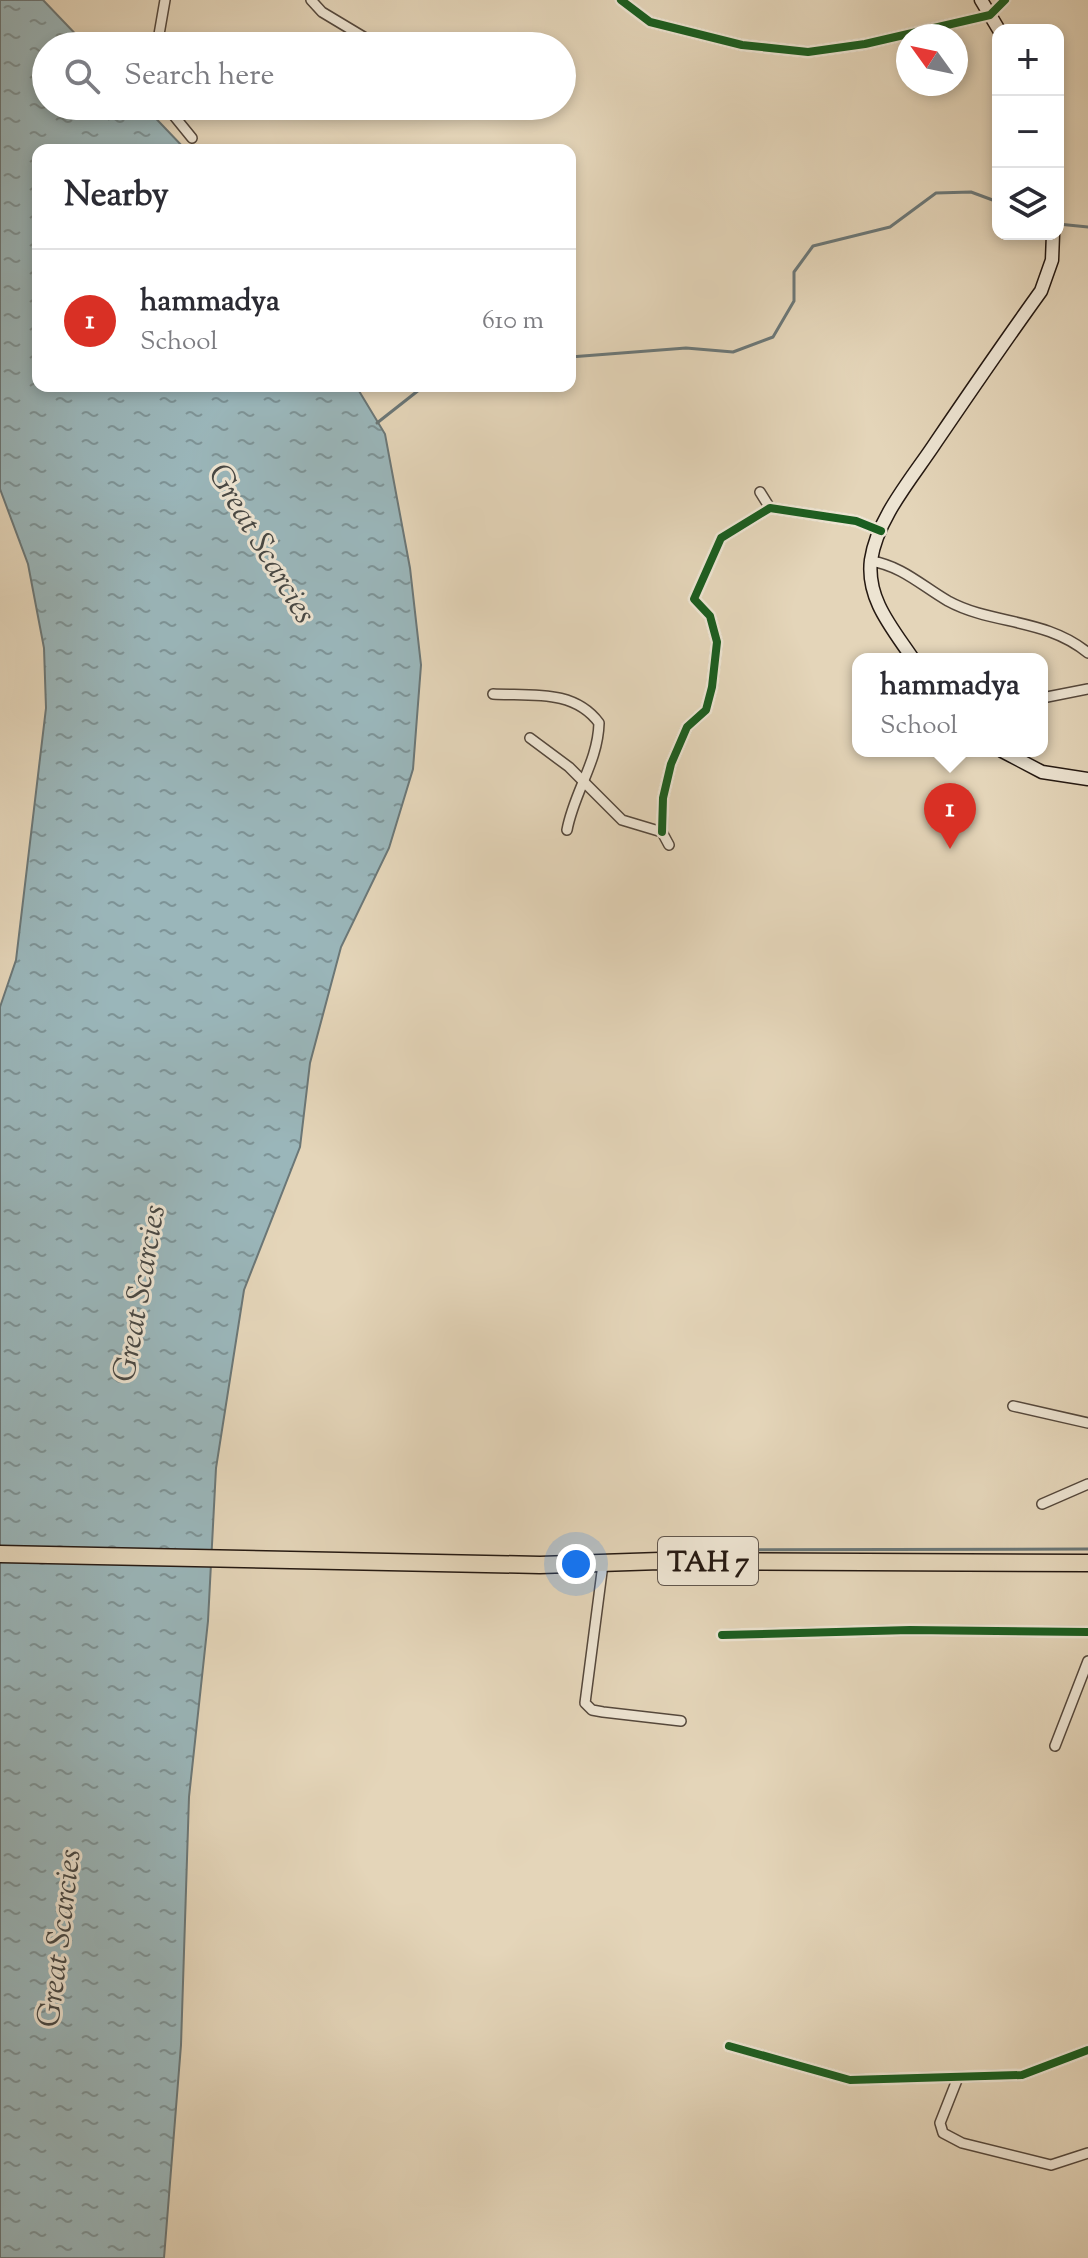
<!DOCTYPE html>
<meta charset="utf-8">
<style>
body{margin:0;font-family:"Sorts Mill Goudy",serif;background:#f2f2f3;color:#2b2b33}
.controls{position:absolute;right:24px;top:24px;display:grid;overflow:hidden;border-radius:16px;box-shadow:0 4px 12px #0003}
.controls button{width:72px;height:72px;display:grid;place-items:center;padding:0;border:0;border-bottom:2px solid #e1e1e2;background:#fff;color:#2b2b33;font:40px sans-serif}
.compass{position:absolute;left:896px;top:24px;width:72px;height:72px;border-radius:50%;background:#fff;box-shadow:0 4px 12px #0003;rotate:303deg}
.you{position:absolute;left:576px;top:1564px;width:28px;height:28px;margin:-20px;border:6px solid #fff;border-radius:50%;background:#1a73e8;box-shadow:0 0 0 12px #1a73e833}
.badge{display:grid;place-items:center;width:52px;height:52px;border-radius:50%;background:#d93025;color:#fff;font-size:26px;font-weight:700}
.pin{position:absolute;translate:-50% -66px;filter:drop-shadow(0 2px 4px #0008)}
.pin::after{content:'';position:absolute;top:42px;width:28px;height:24px;background:inherit;clip-path:polygon(0 0,100% 0,50% 100%)}
.popup{position:absolute;left:852px;top:653px;width:196px;height:104px;box-sizing:border-box;display:grid;place-content:center;border-radius:16px;background:#fff;filter:drop-shadow(0 2px 6px #0005);font-size:26px;white-space:nowrap;color:#7c7c81}
.popup b{font-size:30px;color:#2b2b33}
.popup::after{content:'';position:absolute;left:50%;top:100%;margin-left:-16px;border:16px solid transparent;border-top-color:#fff}
.list{margin:0;padding:0;list-style:none}
h2{display:flex;justify-content:space-between;align-items:center;height:104px;margin:0;padding:0 32px;font-size:34px}
h2 small{font-size:26px;font-weight:400;color:#7c7c81}
.list li{display:grid;grid-template-columns:52px 1fr auto;gap:24px;align-items:center;box-sizing:border-box;height:144px;padding:0 32px;border-top:2px solid #e1e1e2}
.list b{display:block;font-size:30px;white-space:nowrap}
.list p{margin:0;font-size:26px;white-space:nowrap;color:#7c7c81}
.list em{font-size:26px;font-style:normal;color:#7c7c81}
.icon{flex:none;width:44px;height:44px;fill:none;stroke:currentColor;stroke-width:2;stroke-linecap:round;stroke-linejoin:round}
.map{position:relative;flex:none;width:1088px;height:2258px;overflow:hidden}
.search{position:absolute;background:#fff;box-shadow:0 4px 12px #0003;left:32px;top:32px;width:544px;height:88px;display:flex;align-items:center;gap:20px;box-sizing:border-box;padding:0 28px;border-radius:44px;color:#7c7c81;font-size:30px}
.panel{position:absolute;background:#fff;box-shadow:0 4px 12px #0003;left:32px;top:144px;width:544px;height:248px;border-radius:16px}
.map>svg:first-child{display:block}
.water{fill:url(#water-ripples);stroke:#6b7777;stroke-width:2}
.lines{fill:none;stroke-linecap:round;stroke-linejoin:round}
.stream{stroke:#6b7777;stroke-width:3}
.minor-casing{stroke:#55483c;stroke-width:12}
.secondary-casing{stroke:#251912;stroke-width:15}
.trunk-casing{stroke:#251912;stroke-width:19}
.minor{stroke:#ede4d2;stroke-width:9}
.secondary{stroke:#ede4d2;stroke-width:12}
.trunk{stroke:#e4d5b9;stroke-width:16}
.cycleway-casing{stroke:#ede4d2;stroke-width:13}
.cycleway{stroke:#1b5e20;stroke-width:8}
.labels{text-anchor:middle;stroke-width:6;stroke-linejoin:round;paint-order:stroke}
.shield{fill:#ede4d2;stroke:#61564c;stroke-width:2}
.shield-label{font-size:28px;font-weight:bold;fill:#251912}
.water-label{font-size:32px;font-style:italic;fill:#484844;stroke:#ede4d2}
</style>
<div class="map">
<svg width="1088" height="2258" viewBox="0 0 1088 2258">
<defs>
<pattern id="water-ripples" width="26" height="14" patternUnits="userSpaceOnUse" patternTransform="scale(2)"><rect width="26" height="14" fill="#9ab6ba"/><path d="M2 4q2-2 4 0t4 0M15 11q2-2 4 0t4 0" fill="none" stroke="#7d9396"/></pattern>
</defs>
<rect width="100%" height="100%" fill="#e4d5b9"/>
<filter id="stains"><feTurbulence type="fractalNoise" baseFrequency=".0025" numOctaves="4"/><feColorMatrix values="0 0 0 0 .2 0 0 0 0 .09 0 0 0 0 .02 0 0 0 .5 -.17"/></filter>
<radialGradient id="worn" r=".72"><stop offset=".6" stop-color="#630" stop-opacity="0"/><stop offset="1" stop-color="#630" stop-opacity=".3"/></radialGradient>
<path class="water" d="M0 0H43L87 46H46V106H144L186 150H38V386H356L385 434 410 568 421 665 413 769 389 848 341 947 310 1063 300 1147 244 1290 216 1468 208 1621 189 1797 181 2045 164 2258H0V1007L16 960 46 708 44 648 28 564 0 489Z"/>
<g class="lines">
<g class="stream">
<path d="M1058 224 1088 227"/>
<path d="M570 357 686 348 733 352 773 337 794 301V272L813 246 890 227 936 193 971 192 998 202"/>
<path d="M377 423 424 386"/>
<path d="M681 1550 1088 1549"/>
</g>
<g class="minor-casing">
<g id="minor">
<path d="M311 0 322 12 372 42"/>
<path d="M621 0 650 22 742 45 808 52 865 44 990 15 1005 0"/>
<path d="M157 46 165 0"/>
<path d="M166 106 192 138"/>
<path d="M760 492 770 508"/>
<path d="M871 561C902 566 922 586 948 601 992 625 1046 618 1088 653"/>
<path d="M493 694C531 696 574 689 599 723 598 762 574 792 567 830"/>
<path d="M1042 698 1088 689"/>
<path d="M530 738 569 767 622 820 662 832 669 845"/>
<path d="M662 832 663 798 671 764 687 727 706 710 712 687 717 642 710 616 694 599 721 538 770 508 856 521 881 531"/>
<path d="M1013 1406 1088 1423"/>
<path d="M1042 1504 1088 1484"/>
<path d="M603 1564 585 1703 592 1710 603 1712 681 1721"/>
<path d="M722 1635 910 1630 1088 1632"/>
<path d="M1055 1746 1088 1661"/>
<path d="M729 2046 850 2080 1022 2075 1088 2050"/>
<path d="M957 2080 940 2123 943 2133 962 2143 1051 2165 1088 2153"/>
</g>
</g>
<g class="secondary-casing">
<g id="secondary">
<path d="M981 0 999 30"/>
<path d="M913 659C893 629 866 599 871 560 877 518 913 477 936 442 970 392 1005 341 1041 291L1052 260 1053 234"/>
<path d="M1002 751 1042 772 1088 779"/>
</g>
</g>
<g class="trunk-casing">
<path id="trunk" d="M0 1554 540 1565 660 1561 1088 1563"/>
</g>
<use href="#minor" class="minor"/>
<use href="#secondary" class="secondary"/>
<use href="#trunk" class="trunk"/>
<g class="cycleway-casing">
<g id="cycleway">
<path d="M621 0 650 22 742 45 808 52 865 44 990 15 1005 0"/>
<path d="M662 832 663 798 671 764 687 727 706 710 712 687 717 642 710 616 694 599 721 538 770 508 856 521 881 531"/>
<path d="M722 1635 910 1630 1088 1632"/>
<path d="M729 2046 850 2080 1022 2075 1088 2050"/>
</g>
</g>
<use href="#cycleway" class="cycleway"/>
</g>
<g class="labels">
<rect class="shield" x="658" y="1537" width="100" height="48" rx="6"/>
<g class="shield-label">
<text x="708" y="1571">TAH 7</text>
</g>
<g class="water-label">
<text transform="translate(263 543) rotate(59)" y="11">Great Scarcies</text>
<text transform="translate(138 1293) rotate(-80)" y="11">Great Scarcies</text>
<text transform="translate(58 1938) rotate(-83)" y="11">Great Scarcies</text>
</g>
</g>
<rect width="100%" height="100%" filter="url(#stains)"/>
<rect width="100%" height="100%" fill="url(#worn)"/>
</svg>
<div class="controls">
<button>+</button>
<button>−</button>
<button><svg class="icon" aria-label="layers" viewBox="0 0 24 24"><path d="M12 4l9 5-9 5-9-5zM3 14l9 5 9-5"/></svg></button>
</div>
<svg class="compass" viewBox="-18 -18 36 36"><path d="M0-13l5 13h-10z" fill="#e53935"/><path d="M0 13l5-13h-10z" fill="#7c7c81"/></svg>
<div class="you"></div>
<div class="pin badge" style="left:950px;top:849px">1</div>
<div class="popup"><b>hammadya</b>School</div>
<div class="search"><svg class="icon" aria-label="search" viewBox="0 0 24 24"><circle cx="10" cy="10" r="6"/><path d="M15 15l6 6"/></svg>Search here</div>
<section class="panel">
<h2>Nearby<small></small></h2>
<ul class="list">
<li><span class="badge">1</span><div><b>hammadya</b><p>School</p></div><em>610 m</em></li>
</ul>
</section>
</div>
